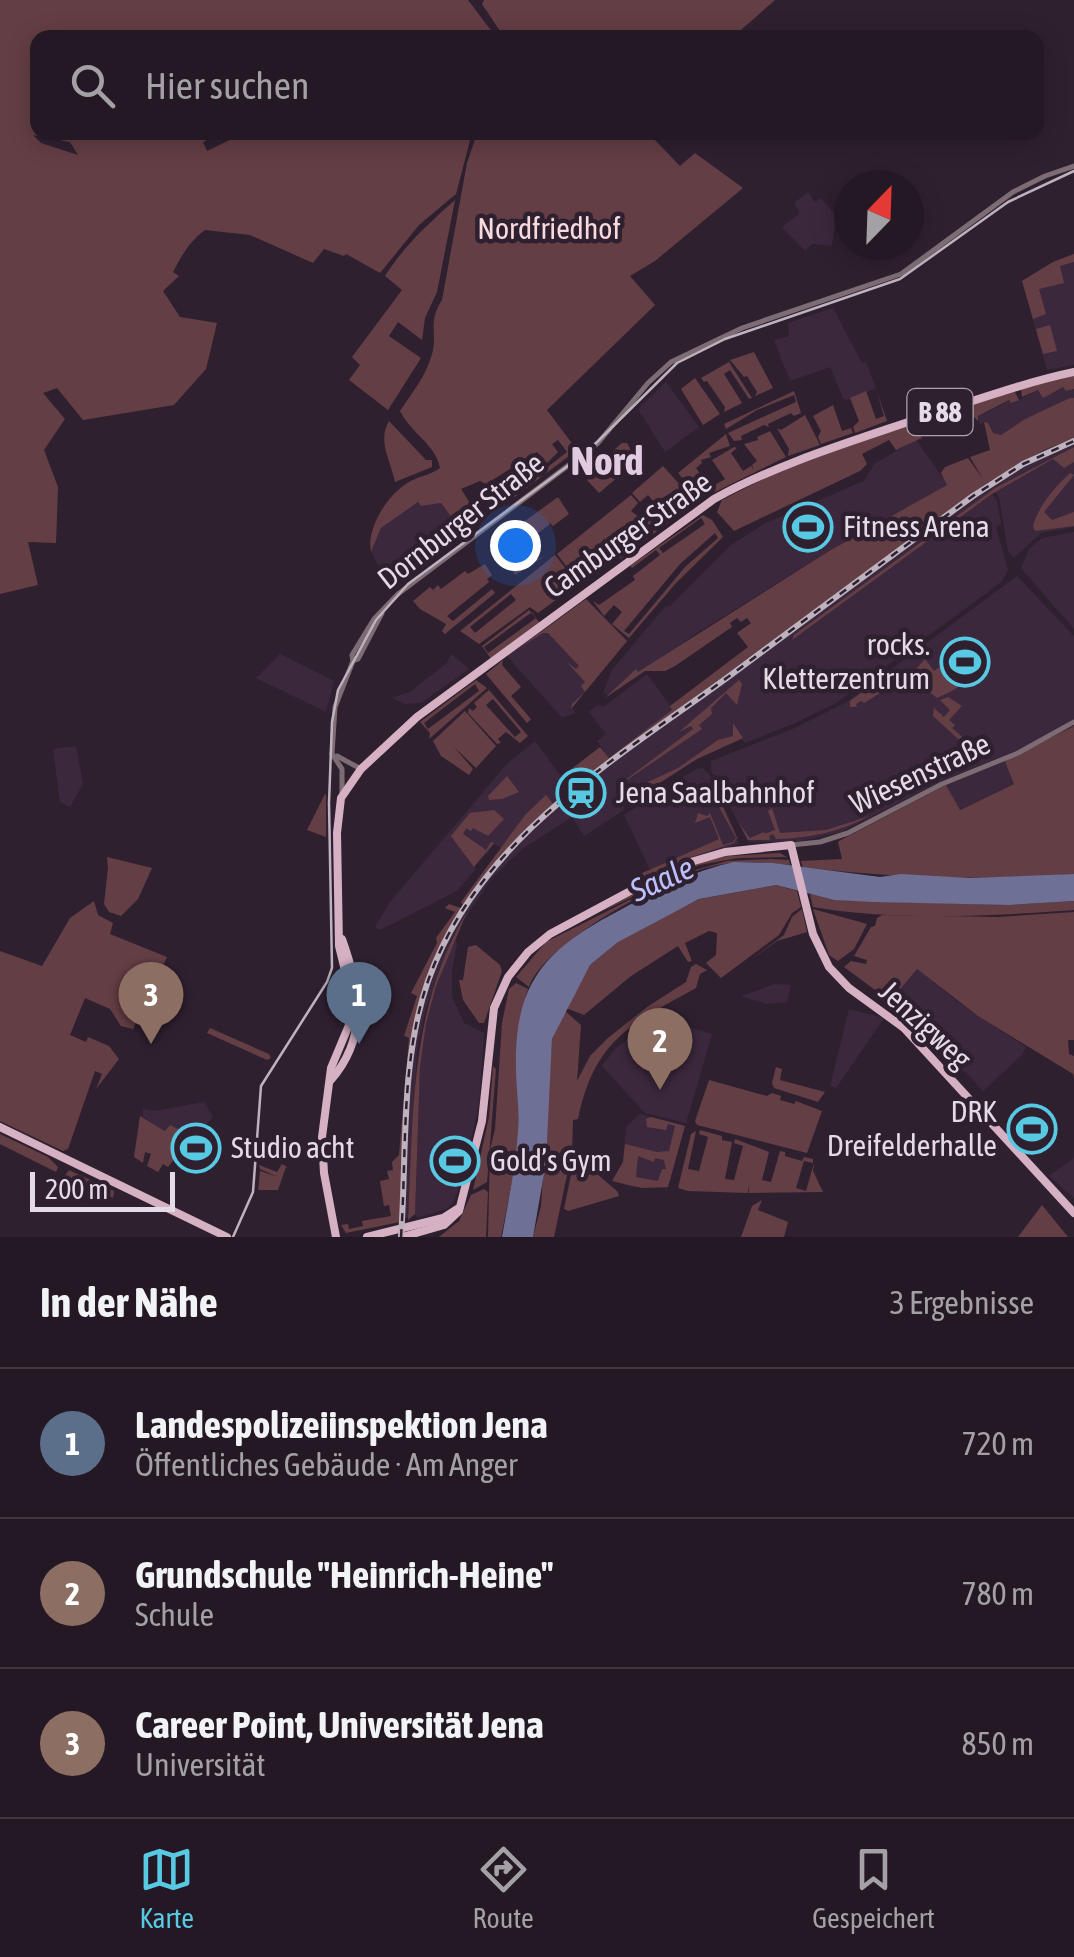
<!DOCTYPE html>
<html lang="de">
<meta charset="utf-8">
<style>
body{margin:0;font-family:"Asap Condensed",sans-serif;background:#2f2531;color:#f1f3f6}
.compass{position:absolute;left:834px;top:170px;width:90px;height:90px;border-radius:50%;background:#231824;box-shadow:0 5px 25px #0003;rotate:23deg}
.scale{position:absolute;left:30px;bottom:25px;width:145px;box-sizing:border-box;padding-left:10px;border:5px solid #e5dbe6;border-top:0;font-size:28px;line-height:35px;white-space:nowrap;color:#e5dbe6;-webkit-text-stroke:8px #2f2030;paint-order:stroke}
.you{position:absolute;left:515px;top:545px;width:35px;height:35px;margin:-25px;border:8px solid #fff;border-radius:50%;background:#1a73e8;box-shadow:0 0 0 15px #1a73e833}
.badge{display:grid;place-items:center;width:65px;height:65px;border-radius:50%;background:#58c9e3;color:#fff;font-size:32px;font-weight:700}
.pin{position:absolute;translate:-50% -82px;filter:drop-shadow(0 2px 5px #0008)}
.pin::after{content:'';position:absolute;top:52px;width:35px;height:30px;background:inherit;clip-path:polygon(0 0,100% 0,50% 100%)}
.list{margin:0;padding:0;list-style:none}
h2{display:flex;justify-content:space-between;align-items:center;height:130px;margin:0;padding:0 40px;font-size:42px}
h2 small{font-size:32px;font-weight:400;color:#a3a0a6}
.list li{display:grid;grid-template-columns:65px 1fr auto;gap:30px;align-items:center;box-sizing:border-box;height:150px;padding:0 40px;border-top:2px solid #403741}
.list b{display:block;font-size:38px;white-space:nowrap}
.list p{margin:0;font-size:32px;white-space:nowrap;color:#a3a0a6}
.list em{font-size:32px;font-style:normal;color:#a3a0a6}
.icon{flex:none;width:55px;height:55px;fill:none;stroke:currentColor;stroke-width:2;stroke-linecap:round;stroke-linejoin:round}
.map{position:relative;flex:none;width:1074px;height:1237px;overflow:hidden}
.search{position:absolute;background:#231824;box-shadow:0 5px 25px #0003;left:30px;right:30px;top:30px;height:110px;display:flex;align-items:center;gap:25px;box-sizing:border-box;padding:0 35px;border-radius:20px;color:#a3a0a6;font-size:38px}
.sheet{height:580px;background:#231824}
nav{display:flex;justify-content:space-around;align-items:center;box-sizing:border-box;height:140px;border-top:2px solid #403741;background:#231824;font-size:28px;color:#a3a0a6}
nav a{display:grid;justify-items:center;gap:5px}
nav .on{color:#58c9e3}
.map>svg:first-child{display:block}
.built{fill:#3c283d}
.green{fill:#643e45;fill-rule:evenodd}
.water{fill:#6e7195}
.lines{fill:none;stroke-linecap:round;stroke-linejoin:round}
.minor{stroke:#7d6c74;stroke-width:5}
.major{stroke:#d5b1c3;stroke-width:8}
.tram{stroke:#bdb2be;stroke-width:2.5}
.rail-casing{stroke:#bdb2be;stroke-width:6}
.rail{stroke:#2f2030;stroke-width:2.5;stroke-dasharray:8;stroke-linecap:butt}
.labels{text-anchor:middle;stroke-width:9;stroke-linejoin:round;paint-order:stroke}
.shield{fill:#2f2030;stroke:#aea3af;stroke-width:2.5}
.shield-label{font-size:28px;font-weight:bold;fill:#e5dbe6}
.park-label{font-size:30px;fill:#f8dade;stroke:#2f2030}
.street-label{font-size:30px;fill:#e5dbe6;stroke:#2f2030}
.poi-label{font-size:30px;fill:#e5dbe6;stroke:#2f2030;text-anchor:start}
.water-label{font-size:32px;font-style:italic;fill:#bbc0fd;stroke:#2f2030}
.district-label{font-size:40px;font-weight:bold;fill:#e0cbe1;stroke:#2f2030}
</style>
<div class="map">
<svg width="1074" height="1237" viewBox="0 0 1074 1237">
<rect width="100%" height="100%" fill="#2f2030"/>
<g class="built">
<path d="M808 192 815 202 821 198 836 216 832 246 812 244 805 251 782 227 800 213 794 203Z"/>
<path d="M1074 254V365L1047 370 1022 281 1053 262Z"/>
<path d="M833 308 862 363 866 362 876 388 847 400 843 398 830 367 790 381 774 340 789 336 788 323Z"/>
<path d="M666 382 699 427 665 452 638 409Z"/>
<path d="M1064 387 1067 391 1074 389V398L1025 419 1001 435 992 433 986 422 980 424 977 417 1010 400H1019L1038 390Z"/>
<path d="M1074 438V447L995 488 793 638 992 494 997 501 1001 523 996 527 1008 570 1002 581 988 592 836 703 793 724 745 743 742 739 697 759 623 806 624 810 584 836 572 817 521 850 492 878 455 933 426 1008 417 1052 408 1218H400L410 1050 425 983 444 937 472 892 514 841 553 805 525 815 503 849 494 844 487 854 484 852 474 867 476 869 457 891 380 930 375 927 390 902 507 764 535 741 566 783 559 788 565 794 987 483 1044 450Z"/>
<path d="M916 440 948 485 829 551 697 633 609 695 603 693 612 670 665 607 670 606 731 545 766 523 864 481 874 464Z"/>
<path d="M1054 459 1064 468 1074 462V527L1041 533 1014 558 1008 551 999 497 995 492Z"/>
<path d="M418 502 421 506 441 503 464 534 391 589 371 552 381 528Z"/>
<path d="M1074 532V629L1021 568 1029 549 1042 538Z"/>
<path d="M1017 576 1074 636V719L1020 749 943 780 841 832 801 841 748 842 711 770V761L795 728 847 702Z"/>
<path d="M544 628 593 681 572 708 575 713 562 718 506 655Z"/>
<path d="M280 654 334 681 326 712 256 678Z"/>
<path d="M451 654 469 669 421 703 405 704 392 698 410 692 447 663Z"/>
<path d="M647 674 673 710 609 758 597 741 606 734 589 712 597 705 605 706Z"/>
<path d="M76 746 83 784 70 807 60 802 53 749Z"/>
<path d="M1005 761 1015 783 959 810 946 785Z"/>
<path d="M703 768 710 775 738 838V844L687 860 653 876 624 815 696 769Z"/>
<path d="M455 940 457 944 452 970V997L464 1023 484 1033 479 1104 462 1180 453 1203 446 1209 417 1218 415 1214 420 1067 426 1024 436 986Z"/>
<path d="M916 968 962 1005 1026 1047 1022 1055 983 1091 965 1071 961 1073 890 1001Z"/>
<path d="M775 984 791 985 787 1002 766 1004 741 996Z"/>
<path d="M849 1009 884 1018 836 1088 830 1086Z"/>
<path d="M657 1017 669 1031 677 1024 712 1034 686 1123 645 1113 602 1066 615 1049Z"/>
<path d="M204 1102 213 1117 194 1138 170 1125 165 1131 143 1117V1109L155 1111Z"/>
<path d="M640 1114 685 1126 666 1188 632 1187 612 1181 623 1162 626 1127Z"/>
<path d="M1074 1158V1198L1049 1176Z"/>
</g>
<g class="green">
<path d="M0 0H468L496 37 38 38V132L221 133 203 142 207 151 244 133H307L326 140 340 133H472L456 194 419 225 380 273 346 254 344 256 324 249 313 263 250 235 205 230C189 242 182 255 173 272L179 276 163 291 180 317 217 323 206 369 174 405 83 420 57 388 43 393 65 419 44 450 58 487 56 543 28 542 38 585 0 594ZM33 135 70 142 78 155 41 143Z"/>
<path d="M484 0H775L732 38 504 37 482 4Z"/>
<path d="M477 133H658L653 138 680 166 695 153 743 188 655 261 630 276 655 305 547 410 577 450 504 505 490 490 503 500 530 481 523 472 538 461 544 470 567 452 558 440 552 444 558 452 547 463 537 452 486 484 480 481 461 489 482 522 464 534 441 503 421 506 418 502 381 528 371 552C366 528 388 494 409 482 419 476 431 475 440 468 436 445 411 433 400 411 412 393 426 376 432 354 438 333 427 323 442 300L467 163Z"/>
<path d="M455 200 437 292 425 318 422 340 398 322 389 336 421 358 388 410 349 380 360 365 352 357 402 290 385 276C404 246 428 224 455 200Z"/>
<path d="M1074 254V262L1060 266 1064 283 1039 289 1046 314 1033 319 1022 281 1053 262Z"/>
<path d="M1050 325 1057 351 1043 354 1036 329Z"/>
<path d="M754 352 773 388 755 396 757 392 747 376 744 377 730 360Z"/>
<path d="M729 362 752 398 749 399 730 370 724 374 742 403 724 412 725 407 707 381 704 382 701 378Z"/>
<path d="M1074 374V389L1066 391 1063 387 1043 398 1038 390 1022 397 1021 388Z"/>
<path d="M695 378 720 414 703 425 681 389Z"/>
<path d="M1014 390 1019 400 1011 403 1009 400 978 416V421L971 414 957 419 964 406Z"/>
<path d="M794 391 801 413 794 416 791 413 768 424 769 427 764 425 741 436 742 440 734 441 728 433 796 402 794 395 757 410 726 429 724 424Z"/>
<path d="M866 391 876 419 884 416 877 392 887 421 855 433 853 427 859 421 850 398Z"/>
<path d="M1070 398H1074V438L1044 450 987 483 574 786 565 774 600 747 609 758 672 710 670 706 748 647 737 633 751 623 747 618 741 622 737 618 730 623 732 627 675 666 665 671H645L605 698 636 669 638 672 829 551 947 485 941 473 945 467 968 458 983 479 970 457 990 450 984 422 988 423 993 433 1001 435 1025 419Z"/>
<path d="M833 405 842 431 851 428 853 433 821 444 818 437 821 431 813 416Z"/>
<path d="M805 415 820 445 788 456 789 449 777 428 781 430Z"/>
<path d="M389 421 426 460H432V467L395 482C391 460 377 442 389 421Z"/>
<path d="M914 424 924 428 919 432 922 438 896 450 889 440 862 454 867 464 860 471 734 531 717 512 722 500 785 468Z"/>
<path d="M770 431 786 457 707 496H699L678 473 726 434 730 446 709 453 711 457 701 460 702 463 696 468 710 488 725 479 712 460 734 447 737 448 731 453 743 471 751 466 754 470 752 465 757 461 744 444 758 440 757 437Z"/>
<path d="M622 443H627L637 461 599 493 587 480V474Z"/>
<path d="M1074 447V462L1064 468 1053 459 992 494 792 640 794 635 995 488Z"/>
<path d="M663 466 691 497 693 504 620 559 616 546 674 502 668 495 658 500 654 510 657 512 627 534 621 531 602 546 606 552 612 548 616 556 579 583 557 554 631 495 638 503 631 511 639 517 654 502 648 495 640 502 632 493ZM673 508 677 514 620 554 617 548Z"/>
<path d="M1070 473 1074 475 1044 512 1052 520 1074 512V526L1035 531 1033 526C1039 505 1054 488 1070 473Z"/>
<path d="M558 497 569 514 553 526 548 521 550 524 523 545 536 560 545 556 515 575 500 549 504 546 517 568 524 564 507 534Z"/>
<path d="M703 515 712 520 723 537 676 583 629 638 612 624 622 612 614 605 604 616 593 601 599 605 635 580 633 576 660 555 656 550 632 568 630 566ZM701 518 705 524 663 553 659 548ZM715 533 718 538 685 567 629 634 624 631 680 564Z"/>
<path d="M555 555 578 584 538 613 530 607 479 644 460 631ZM511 594 516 600 475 633 470 627Z"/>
<path d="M485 564 492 575 487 579 489 582 447 616 453 621 492 589 495 593 445 634 442 631 446 624 420 609 413 601 430 587 433 590 438 585 441 589 465 571 468 574Z"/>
<path d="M586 599 627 641 571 709 572 704 585 692 581 686 585 682 566 661 576 669 579 666 548 633H543L519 648Z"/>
<path d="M529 610 540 623 491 659 482 646ZM532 612 536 618 488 653 484 647Z"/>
<path d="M979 643 988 656V663L983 658 972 667 976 673 954 690 937 698 916 681 922 676 916 669 925 659 934 671 943 665 945 669 942 672 952 682 984 655Z"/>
<path d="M503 660 502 665 521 687 511 696 531 719 527 723 486 674Z"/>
<path d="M881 678 885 684 880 693 864 703 861 701 856 704 857 707H850V701Z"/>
<path d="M476 680 487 688 429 739 430 733 420 722ZM475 684 479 691 428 729 424 723Z"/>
<path d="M739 680 742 684 737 705 726 693 711 708 712 714 699 725 702 729 612 790 693 729 691 726 679 732Z"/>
<path d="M489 690 528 736 520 743 506 732 498 739 501 743 497 744 468 713 469 708 473 711 477 707 474 703ZM493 699 521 732 515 737 486 705Z"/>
<path d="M948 697 962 706 949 720 955 725 952 728 982 754 979 758 933 716 934 708 944 717 950 710 940 700Z"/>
<path d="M465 711 496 746 476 768 454 747 473 769 469 775 441 756 433 741Z"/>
<path d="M733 723 743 738 697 759 622 807 621 804 631 790 678 768 718 740 733 736Z"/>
<path d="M1074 726V874C983 881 892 878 803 867L801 861 842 859 838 842 841 840 946 785 960 810 1014 784 1005 761Z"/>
<path d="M507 776 519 792 502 799 489 800 488 796Z"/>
<path d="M325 794 326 795V837L307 830Z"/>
<path d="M546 795 554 805 502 854 463 906 461 902 525 815Z"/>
<path d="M719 799 737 838 734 843 676 862 643 879 640 874 719 839 710 817 695 823 698 813 707 816 710 813 723 845 733 842 736 838 718 805Z"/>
<path d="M772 808 780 833 826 830 870 816C839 832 810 838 776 839L773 834 769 836 770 840H748L739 823 750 838 764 832 760 821 765 834 775 830 768 811Z"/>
<path d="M494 810 504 819 488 836 473 828 471 831 466 828 463 834 486 850 491 842 494 843 474 867 451 836 470 813Z"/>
<path d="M780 853 787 857 738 858 699 865 601 912 678 869 712 857Z"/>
<path d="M107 857 152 868 138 899 121 916 109 912 104 904 108 868Z"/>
<path d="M771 859 789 860 790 865C762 862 734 860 706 868 662 880 544 943 529 987L516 977 546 942 681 874 727 861Z"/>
<path d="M776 885 797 891 801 907 792 913 779 935 721 978 706 963 716 955 717 933 709 931 685 943 692 961 688 962 678 946 631 976 584 1015 566 1008 590 965 618 942 648 924 700 899Z"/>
<path d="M810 894 834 900 1009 905 1074 901V910C995 916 891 921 813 907Z"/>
<path d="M94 901 98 915 113 923 110 934 167 957 133 1029 121 1026 110 1009 85 998 70 1035 86 1042 88 1037 109 1046 119 1059 96 1089 102 1074 95 1071 68 1149 63 1151 0 1121V951L42 966 70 918Z"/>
<path d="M449 904 461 908C394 1018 412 1102 400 1222L346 1233 341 1225 348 1224 349 1229 363 1226 362 1221 391 1216 389 1205 384 1206 380 1181 389 1179 387 1171 393 1170 392 1162 399 1155 409 1038 404 1036 417 996 411 993 437 943 436 938 455 912 445 908Z"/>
<path d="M802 909 807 932 777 941 749 961 784 935 792 917Z"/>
<path d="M813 909 867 924 854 949 838 961 829 955Z"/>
<path d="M467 912 436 986 426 1024 420 1067 415 1214 408 1220C414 1110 409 1010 467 912Z"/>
<path d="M1074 912V1040H1068L1069 1054 1074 1056V1079L1073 1074 1060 1066 978 1016 917 969 890 1001 844 967 851 961 866 964 867 960 854 956 871 927 875 926 877 918 882 915 998 917Z"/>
<path d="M476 945 500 965 502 971 484 1023H479L463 1000 459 980H463L468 947Z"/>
<path d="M696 964 707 970 700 974 696 988C631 1024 594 1040 578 1119L573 1120 572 1151 554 1237H533L541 1206 552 1039 565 1011 581 1025 577 1081 590 1056 608 1038 647 1007 686 982 691 967Z"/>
<path d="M516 983 528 989C512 1039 521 1079 519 1129 517 1165 508 1201 501 1237H488L490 1150 495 1129 502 1023 509 989Z"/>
<path d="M210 1028 269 1054 271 1058 267 1060 207 1033Z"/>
<path d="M493 1066 496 1069 487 1182 473 1190 489 1117Z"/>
<path d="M776 1067 782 1069 780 1080 825 1092 818 1102 774 1088 772 1083Z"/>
<path d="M709 1080 767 1096 772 1093 781 1096 780 1100 794 1104 796 1101 822 1111 807 1153 697 1125 695 1121Z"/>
<path d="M140 1116 165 1131 170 1125 192 1136 168 1167 163 1164 158 1172 147 1166 151 1154 145 1152 143 1163 134 1157Z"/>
<path d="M651 1117 685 1126 668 1187 642 1188 612 1181 623 1162 625 1144 657 1152 669 1151 675 1126 668 1124 666 1130 647 1127 646 1119ZM638 1156 654 1162 655 1158 664 1160 666 1169H662L658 1181 636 1177Z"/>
<path d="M700 1130 722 1136V1140L732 1142 725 1179 734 1180 743 1146 734 1143 735 1139 769 1152 762 1180 771 1182 780 1151 785 1152V1156L802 1161 804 1157 813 1159V1163L804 1161 796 1188 806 1191 814 1163 813 1171 823 1192 749 1193V1184L748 1193 688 1191 678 1188 691 1134 696 1131 688 1169 699 1171 708 1137 699 1134Z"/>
<path d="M0 1134 48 1157 58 1167 56 1172 0 1144Z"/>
<path d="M575 1155 618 1192 619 1196 568 1211 564 1209Z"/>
<path d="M282 1164 289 1168 286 1167 278 1190H258L260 1171 278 1177 260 1169 259 1165 277 1172Z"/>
<path d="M69 1170 114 1191 113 1198 64 1177Z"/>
<path d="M484 1189 488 1192 486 1237H439L459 1221 471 1195Z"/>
<path d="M762 1200 758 1210 788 1222 784 1237H741L752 1206Z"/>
<path d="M1042 1205 1068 1237H1018Z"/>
</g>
<path class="water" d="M734 862 773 863 880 877 901 874 970 878 1074 874V901L1009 905 874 902 834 900 776 885 699 899 618 942 590 965 552 1039 546 1162 533 1237H502C508 1202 516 1166 518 1131 520 1110 516 1090 516 1069 514 980 547 948 622 909 659 889 693 871 734 862Z"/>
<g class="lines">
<g class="minor">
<path d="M353 661 358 659 382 613"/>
<path d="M332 754 335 707 353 661 352 655 374 619 398 594 598 443 648 383 671 362 742 328 901 274 1013 192 1045 176 1074 166"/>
<path d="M332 754 342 769V793"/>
<path d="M337 756 361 769"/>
<path d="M791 845 820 842 848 833 942 784 1018 753 1074 722"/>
</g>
<g class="major">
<path d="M331 1080C369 1036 360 989 342 939"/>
<path d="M0 1127 227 1237"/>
<path d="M336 1237 324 1173 322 1137 331 1068 349 1025 353 1003 339 946 337 833 341 798 361 769 417 717 714 499C779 463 850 442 920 418 971 402 1022 383 1074 372"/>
<path d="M367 1237 443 1218 457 1209"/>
<path d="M402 1237 444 1225 459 1211 482 1121 494 1008 508 977 528 952 550 934 677 866 725 852 791 845 813 934 829 967 849 988 904 1028 1074 1213"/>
</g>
<path class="tram" d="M233 1237 253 1192 261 1086 327 982 332 968 329 803 332 722 338 690 376 620 408 584 588 451 677 363 725 339 900 279 1008 202 1074 171"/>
<g class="rail-casing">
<path id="rail" d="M401 1237C407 1153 400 1061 428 981 478 839 613 761 728 677 809 617 891 556 973 496L1023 464 1074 441"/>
</g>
<use href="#rail" class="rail"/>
</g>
<defs>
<g id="stadium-ring" transform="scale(2.5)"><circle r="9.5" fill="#2f2030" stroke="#58c9e3" stroke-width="1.5"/><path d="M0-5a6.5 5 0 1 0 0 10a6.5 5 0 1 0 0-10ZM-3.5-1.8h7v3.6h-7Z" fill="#58c9e3"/></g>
<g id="station-ring" transform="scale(2.5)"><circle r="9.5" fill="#2f2030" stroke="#58c9e3" stroke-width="1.5"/><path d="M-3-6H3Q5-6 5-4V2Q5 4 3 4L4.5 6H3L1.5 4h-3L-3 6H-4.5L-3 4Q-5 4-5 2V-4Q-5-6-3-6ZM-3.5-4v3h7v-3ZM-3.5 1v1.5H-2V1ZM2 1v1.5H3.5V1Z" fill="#58c9e3"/></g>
</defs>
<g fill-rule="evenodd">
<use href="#stadium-ring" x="808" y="527"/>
<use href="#stadium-ring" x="965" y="662"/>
<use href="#station-ring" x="581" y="793"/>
<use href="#stadium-ring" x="1032" y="1129"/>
<use href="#stadium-ring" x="196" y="1148"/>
<use href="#stadium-ring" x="455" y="1161"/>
</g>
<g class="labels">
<rect class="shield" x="907.5" y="389" width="65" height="46" rx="8"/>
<g class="shield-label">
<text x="940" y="422">B 88</text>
</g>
<g class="park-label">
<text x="549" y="239">Nordfriedhof</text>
</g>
<g class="street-label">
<text transform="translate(461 521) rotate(-38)" y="10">Dornburger Straße</text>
<text transform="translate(628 535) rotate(-35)" y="10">Camburger Straße</text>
<text transform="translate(920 774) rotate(-25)" y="10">Wiesenstraße</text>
<text transform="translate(925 1025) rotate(43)" y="10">Jenzigweg</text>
</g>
<g class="poi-label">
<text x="843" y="537">Fitness Arena</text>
<text x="930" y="655" text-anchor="end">rocks.<tspan x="930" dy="34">Kletterzentrum</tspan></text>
<text x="616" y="803">Jena Saalbahnhof</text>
<text x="997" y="1122" text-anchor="end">DRK<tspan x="997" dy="34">Dreifelderhalle</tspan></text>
<text x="231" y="1158">Studio acht</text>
<text x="490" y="1171">Gold’s Gym</text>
</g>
<g class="water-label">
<text transform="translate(662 879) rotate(-24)" y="11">Saale</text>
</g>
<g class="district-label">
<text x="607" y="475">Nord</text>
</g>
</g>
</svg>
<svg class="compass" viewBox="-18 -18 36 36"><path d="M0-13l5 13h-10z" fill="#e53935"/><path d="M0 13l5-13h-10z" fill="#a3a0a6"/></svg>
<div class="scale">200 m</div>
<div class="you"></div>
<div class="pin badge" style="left:359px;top:1044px;background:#5c6f8a">1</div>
<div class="pin badge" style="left:660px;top:1090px;background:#8d6e63">2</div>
<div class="pin badge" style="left:151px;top:1044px;background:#8d6e63">3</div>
<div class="search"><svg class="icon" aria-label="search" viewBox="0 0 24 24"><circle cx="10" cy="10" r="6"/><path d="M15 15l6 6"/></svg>Hier suchen</div>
</div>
<section class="sheet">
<h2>In der Nähe<small>3 Ergebnisse</small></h2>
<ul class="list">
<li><span class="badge" style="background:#5c6f8a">1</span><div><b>Landespolizeiinspektion Jena</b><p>Öffentliches Gebäude · Am Anger</p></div><em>720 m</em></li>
<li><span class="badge" style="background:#8d6e63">2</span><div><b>Grundschule &quot;Heinrich-Heine&quot;</b><p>Schule</p></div><em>780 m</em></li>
<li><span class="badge" style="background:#8d6e63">3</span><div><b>Career Point, Universität Jena</b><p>Universität</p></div><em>850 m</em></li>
</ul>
</section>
<nav>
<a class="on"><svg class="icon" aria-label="map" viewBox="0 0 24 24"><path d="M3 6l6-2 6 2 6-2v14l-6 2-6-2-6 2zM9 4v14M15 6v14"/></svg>Karte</a>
<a><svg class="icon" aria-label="directions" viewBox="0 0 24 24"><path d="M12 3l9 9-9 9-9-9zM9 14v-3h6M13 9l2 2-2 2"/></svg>Route</a>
<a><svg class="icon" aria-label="saved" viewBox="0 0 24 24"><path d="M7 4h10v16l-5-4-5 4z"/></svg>Gespeichert</a>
</nav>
